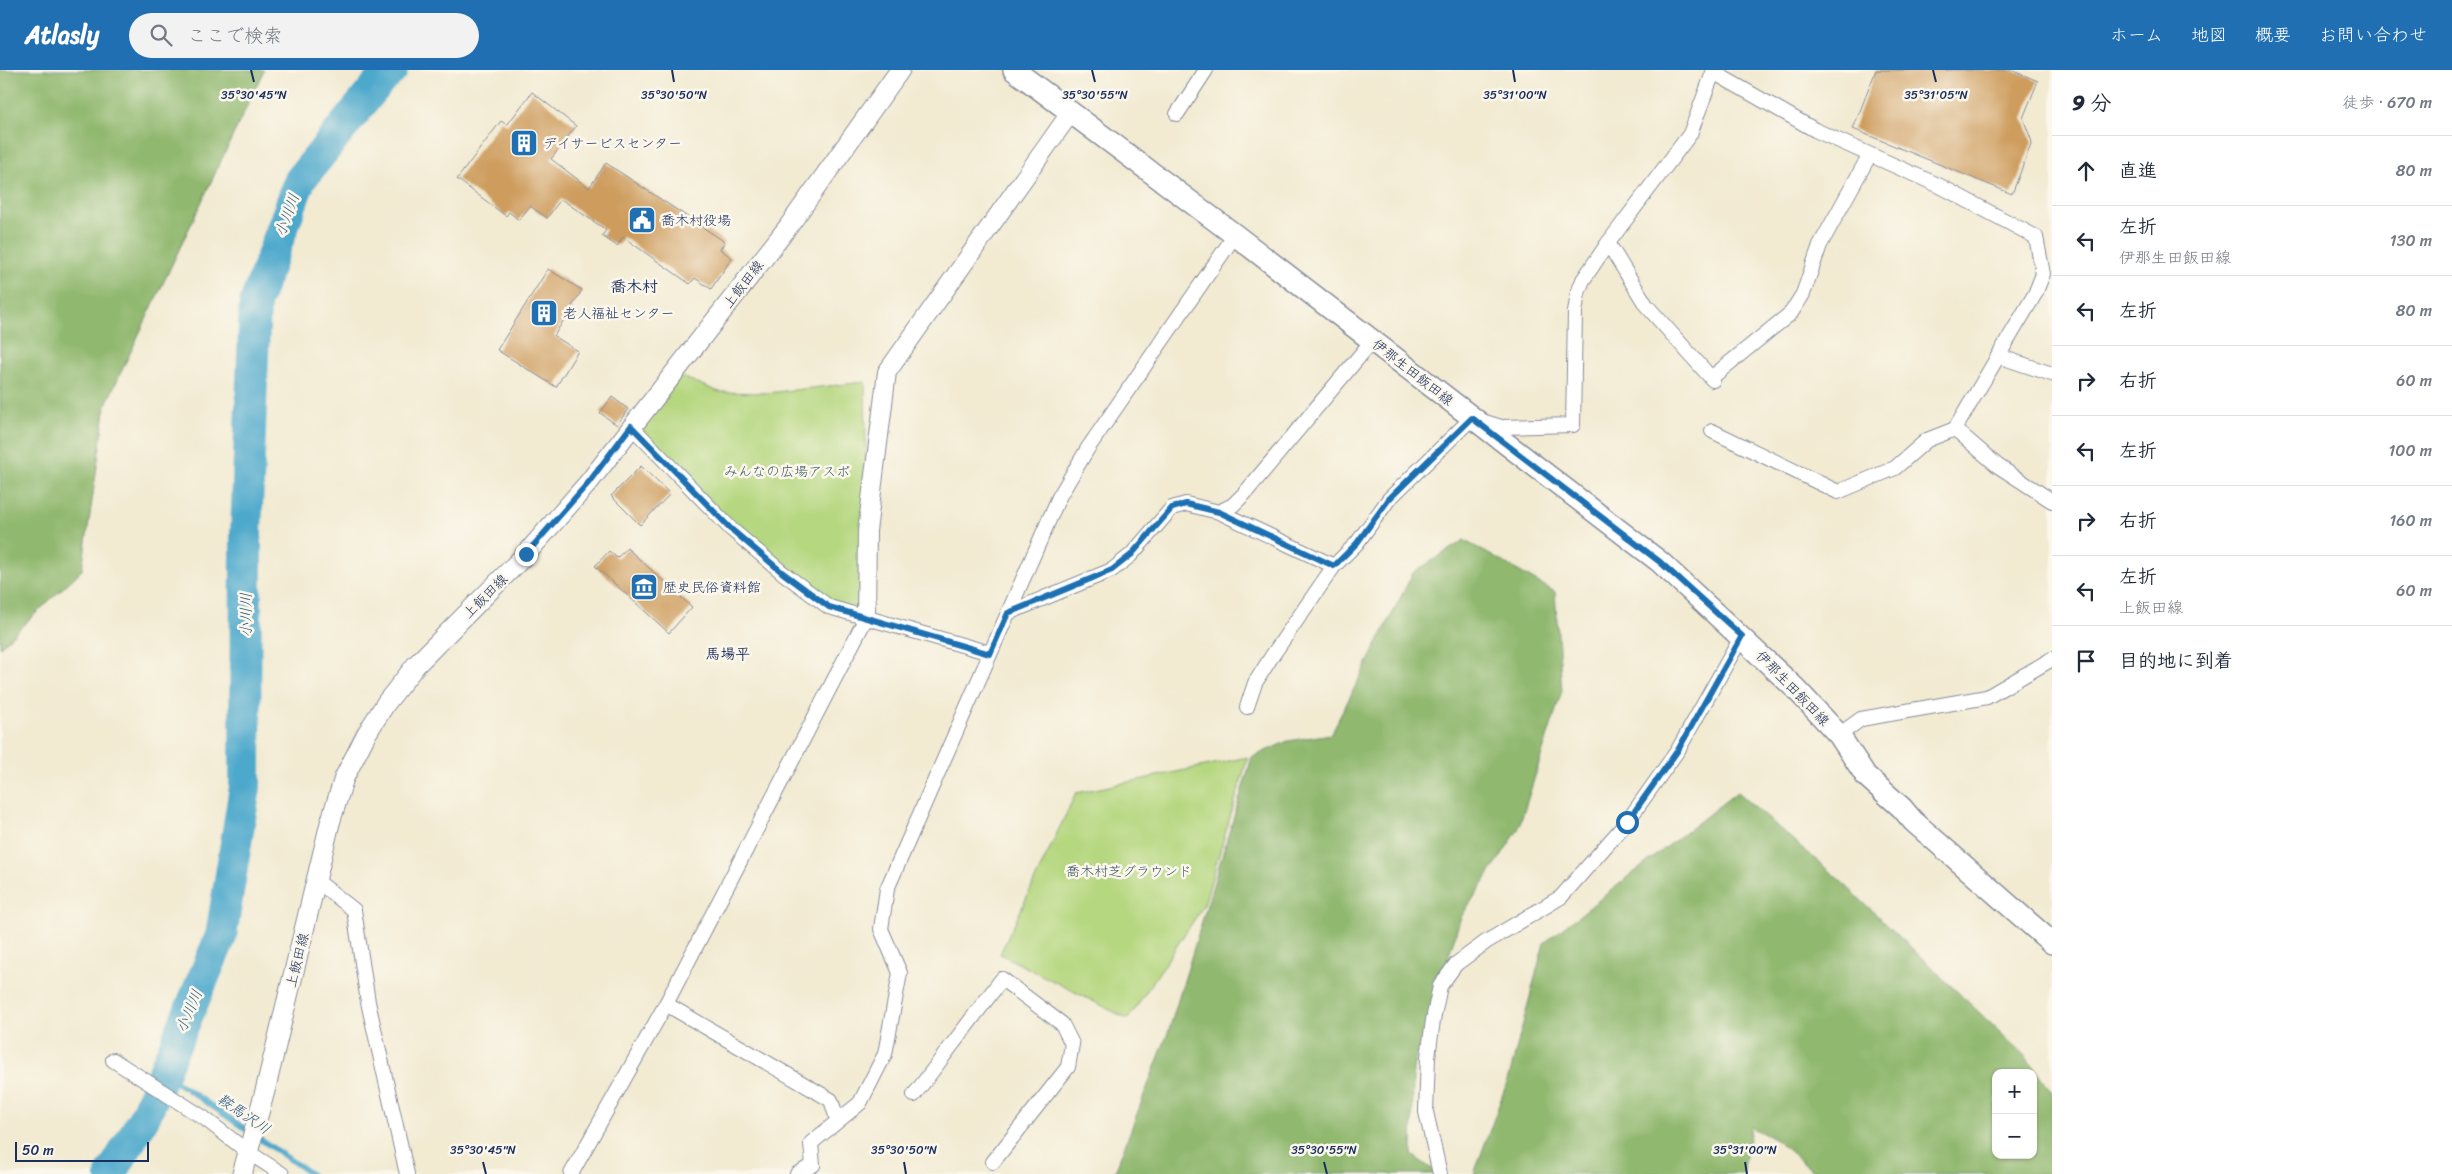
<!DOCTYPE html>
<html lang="ja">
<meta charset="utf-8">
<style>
body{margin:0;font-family:Sriracha,"Klee One",sans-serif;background:#f2f2f3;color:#1f2937}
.controls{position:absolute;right:15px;bottom:15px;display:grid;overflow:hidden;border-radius:10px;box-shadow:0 1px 4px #0004}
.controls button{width:45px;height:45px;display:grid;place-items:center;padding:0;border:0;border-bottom:1px solid #e0e1e3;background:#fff;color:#1f2937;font:25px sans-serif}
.scale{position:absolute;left:15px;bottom:12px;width:134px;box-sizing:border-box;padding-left:5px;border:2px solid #1b2f5e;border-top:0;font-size:14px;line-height:18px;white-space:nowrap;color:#1b2f5e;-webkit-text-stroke:4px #fbf7ec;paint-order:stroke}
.stop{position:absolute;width:15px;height:15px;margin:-11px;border:4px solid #1f6fb2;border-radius:50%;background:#fff}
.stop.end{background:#1f6fb2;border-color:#fff;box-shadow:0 1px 5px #0008}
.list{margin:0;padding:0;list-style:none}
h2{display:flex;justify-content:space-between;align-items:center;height:65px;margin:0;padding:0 20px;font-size:21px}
h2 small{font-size:16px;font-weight:400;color:#747a83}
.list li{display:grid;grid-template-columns:32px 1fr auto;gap:15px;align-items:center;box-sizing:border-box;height:70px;padding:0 20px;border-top:1px solid #e0e1e3}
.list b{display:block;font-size:19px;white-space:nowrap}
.list p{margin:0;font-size:16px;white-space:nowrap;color:#747a83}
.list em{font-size:16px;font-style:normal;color:#747a83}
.icon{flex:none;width:28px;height:28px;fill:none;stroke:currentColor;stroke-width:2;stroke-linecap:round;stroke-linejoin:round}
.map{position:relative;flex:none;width:2052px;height:1104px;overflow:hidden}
header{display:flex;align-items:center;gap:30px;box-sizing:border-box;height:70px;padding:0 25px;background:#1f6fb2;color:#fff}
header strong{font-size:24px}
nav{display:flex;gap:28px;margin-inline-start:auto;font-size:18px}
.search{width:350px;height:45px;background:#f2f2f3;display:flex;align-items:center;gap:12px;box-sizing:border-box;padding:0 18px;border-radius:28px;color:#747a83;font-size:19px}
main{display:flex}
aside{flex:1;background:#fff}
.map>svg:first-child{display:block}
.green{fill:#b5d77f;stroke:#68836e}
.forest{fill:#90b86e;stroke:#567466;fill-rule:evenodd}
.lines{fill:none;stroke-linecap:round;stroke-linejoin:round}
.stream{stroke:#4ea9cc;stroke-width:5.5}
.river{stroke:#4ea9cc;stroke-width:32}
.building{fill:#ce9c5d}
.minor-casing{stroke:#868c98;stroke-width:16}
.tertiary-casing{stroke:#868c98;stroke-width:20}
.secondary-casing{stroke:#868c98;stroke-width:21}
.primary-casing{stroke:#868c98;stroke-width:24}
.minor{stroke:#fff;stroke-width:14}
.tertiary{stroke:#fff;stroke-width:18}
.secondary{stroke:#fff;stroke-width:19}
.primary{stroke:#fff;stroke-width:21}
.route{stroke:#1f6fb2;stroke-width:6}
.ticks{fill:none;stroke:#1b2f5e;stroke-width:2}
.labels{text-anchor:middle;stroke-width:5;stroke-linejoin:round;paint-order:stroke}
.poi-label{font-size:14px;fill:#1b2f5e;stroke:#fbf7ec;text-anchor:start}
.street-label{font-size:14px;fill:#1b2f5e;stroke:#fbf7ec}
.park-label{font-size:14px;fill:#425966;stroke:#fbf7ec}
.water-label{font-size:15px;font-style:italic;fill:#2d5a84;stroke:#fbf7ec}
.neighbourhood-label{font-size:15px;font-weight:bold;fill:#1b2f5e;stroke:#fbf7ec}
.quarter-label{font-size:16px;font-weight:bold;fill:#1b2f5e;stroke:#fbf7ec}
.ticks-label{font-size:12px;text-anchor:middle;fill:#1b2f5e;stroke:#fbf7ec;stroke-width:5;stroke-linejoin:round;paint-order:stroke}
</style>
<header>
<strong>Atlasly</strong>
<div class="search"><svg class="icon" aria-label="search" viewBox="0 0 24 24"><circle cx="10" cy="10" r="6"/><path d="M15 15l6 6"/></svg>ここで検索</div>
<nav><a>ホーム</a><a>地図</a><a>概要</a><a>お問い合わせ</a></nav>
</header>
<main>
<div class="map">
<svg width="2052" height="1104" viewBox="0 0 2052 1104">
<rect width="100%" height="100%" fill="#fbf7ec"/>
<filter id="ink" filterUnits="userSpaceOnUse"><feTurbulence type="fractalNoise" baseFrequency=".02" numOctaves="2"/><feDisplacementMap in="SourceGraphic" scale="10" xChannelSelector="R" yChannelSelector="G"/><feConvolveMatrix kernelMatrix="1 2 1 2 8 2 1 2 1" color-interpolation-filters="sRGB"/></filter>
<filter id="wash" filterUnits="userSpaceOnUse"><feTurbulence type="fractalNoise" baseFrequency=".0096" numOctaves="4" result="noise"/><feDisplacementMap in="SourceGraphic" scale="20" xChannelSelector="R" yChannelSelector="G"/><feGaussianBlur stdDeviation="1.12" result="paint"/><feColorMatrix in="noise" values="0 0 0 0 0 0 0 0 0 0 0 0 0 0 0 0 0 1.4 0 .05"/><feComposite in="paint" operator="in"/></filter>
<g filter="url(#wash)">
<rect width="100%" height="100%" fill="#f2ead1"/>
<g class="green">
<path d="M680 306 719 322 767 323 865 312 867 461 862 543 827 535 794 511 631 356Z"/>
<path d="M1248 687 1204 835 1128 949 1000 884 1076 723Z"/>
</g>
<g class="forest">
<path d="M0 0H264L106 334 82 500 0 577Z"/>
<path d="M1464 470 1555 522 1562 621 1518 760 1461 847 1413 997 1412 1085 1439 1104H1114L1169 960 1252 687 1288 671 1331 664 1413 503Z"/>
<path d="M1737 722 1843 813 2026 987 2052 1022V1104H1816L1778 1071 1751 1057 1743 1104H1474L1509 1007 1544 873ZM1996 1003H2033V1085H1996Z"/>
</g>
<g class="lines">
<path class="stream" d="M163 1005 184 1017 311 1104"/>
<path class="river" d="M111 1104 145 1046 221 866 245 717 246 463 255 233 300 110 380 11 392 0"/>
</g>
<g id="blocks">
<g class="building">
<path d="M1876 0H2011L2038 11 2023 48 2032 72 2012 124 1853 59Z"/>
<path d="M532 22 576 56 551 89 589 118 606 93 725 172 720 179 732 188 711 219 695 208 690 214 623 167 617 176 602 166 606 160 561 129 547 148 530 136 519 150 509 142 506 146 457 109 501 51 507 55Z"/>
<path d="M548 199 582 220 554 266 578 281 556 317 497 280Z"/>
<path d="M612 327 628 339 617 355 600 343Z"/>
<path d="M641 396 670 424 640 455 611 426Z"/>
<path d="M627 478 692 537 669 563 595 496 609 481 617 488Z"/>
</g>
</g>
</g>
<g filter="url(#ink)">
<use href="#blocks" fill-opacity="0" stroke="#868c98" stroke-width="1"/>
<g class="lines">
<g class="minor-casing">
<g id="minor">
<path d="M1713 2 1815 60 1940 116 2036 167 2043 204 2035 224 1955 359 1998 396 2052 431"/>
<path d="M1177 44 1206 0"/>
<path d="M1608 173 1646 235 1713 310"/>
<path d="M1998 286 2052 304"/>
<path d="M1711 308 1791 243 1803 224 1820 175 1869 86"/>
<path d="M631 356 731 459 783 503 829 537 990 583"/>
<path d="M1712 361 1838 422 1895 398 1927 370 1955 359"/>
<path d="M1219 442 1233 435 1245 423 1373 270"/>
<path d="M1008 543 1112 500 1131 485 1172 438 1186 434 1219 442 1334 496"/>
<path d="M1247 637 1255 613 1272 586 1334 496 1357 473 1389 429 1472 348 1501 357 1573 355 1575 242 1578 223 1583 210 1608 173 1690 64 1714 0"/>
<path d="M1839 665 1861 649 1987 627 2052 589"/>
<path d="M317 811 354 840 368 932 407 1104"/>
<path d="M666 934 831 1030 837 1049"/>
<path d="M113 990 204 1048 248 1082 282 1104"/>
<path d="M914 1025 1002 909 1062 954 1072 974 1068 997 993 1092"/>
<path d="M571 1104 666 934 866 548"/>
<path d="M797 1104 813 1095 811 1073 860 1033 885 984 900 903 881 859 887 819 1059 427 1088 378 1235 165"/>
<path d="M1440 1104 1426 1042 1428 987 1433 950 1440 916 1456 894 1486 872 1561 827 1627 752 1678 680 1742 566"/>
</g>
</g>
<g class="tertiary-casing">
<path id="tertiary" d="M866 548 867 461 887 302 1071 42"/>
</g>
<g class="secondary-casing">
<path id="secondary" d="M242 1104 265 1021 330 753 344 708 367 663 386 633 416 595 526 484 589 412 788 157 900 0"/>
</g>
<g class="primary-casing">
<path id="primary" d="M1014 0 1235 165 1660 492 1795 618 1839 665 1866 706 1902 738 1913 751 2052 873"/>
</g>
<use href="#minor" class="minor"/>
<use href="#tertiary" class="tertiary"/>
<use href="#secondary" class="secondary"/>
<use href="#primary" class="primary"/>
</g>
</g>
<g class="lines" filter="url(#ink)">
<path class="route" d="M526 484 589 412 631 356 731 459 783 503 829 537 990 584 1008 543 1112 500 1131 485 1172 438 1186 434 1219 442 1334 496 1357 473 1389 429 1472 348 1660 492 1742 566 1678 680 1627 752"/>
</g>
<path class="ticks" d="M251 0 254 12M672 0 674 12M1092 0 1095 12M1513 0 1515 12M1933 0 1936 12M483 1092 486 1104M904 1092 906 1104M1324 1092 1327 1104M1745 1092 1747 1104"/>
<defs>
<g id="building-square" transform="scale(1.4375)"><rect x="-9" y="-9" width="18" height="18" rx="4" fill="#1f6fb2" stroke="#fbf7ec"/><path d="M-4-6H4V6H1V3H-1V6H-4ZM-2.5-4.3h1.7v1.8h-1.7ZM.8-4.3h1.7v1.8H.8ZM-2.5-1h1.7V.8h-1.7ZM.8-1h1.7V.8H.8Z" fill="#fff"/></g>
<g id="civic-square" transform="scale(1.4375)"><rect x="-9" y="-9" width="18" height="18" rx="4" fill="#1f6fb2" stroke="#fbf7ec"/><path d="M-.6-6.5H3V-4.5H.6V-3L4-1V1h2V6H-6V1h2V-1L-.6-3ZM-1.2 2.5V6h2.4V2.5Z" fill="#fff"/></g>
<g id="museum-square" transform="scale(1.4375)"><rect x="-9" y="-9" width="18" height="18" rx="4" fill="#1f6fb2" stroke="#fbf7ec"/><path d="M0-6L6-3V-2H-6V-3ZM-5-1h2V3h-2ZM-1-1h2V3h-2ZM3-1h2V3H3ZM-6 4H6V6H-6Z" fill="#fff"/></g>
</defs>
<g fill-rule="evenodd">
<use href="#building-square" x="524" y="73"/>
<use href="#civic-square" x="642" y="150"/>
<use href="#building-square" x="544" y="243"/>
<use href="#museum-square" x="644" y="517"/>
</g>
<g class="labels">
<g class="poi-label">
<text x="543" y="78">デイサービスセンター</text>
<text x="661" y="155">喬木村役場</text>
<text x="563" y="248">老人福祉センター</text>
<text x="663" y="522">歴史民俗資料館</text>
</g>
<g class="street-label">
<text transform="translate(743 214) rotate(-52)" y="5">上飯田線</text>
<text transform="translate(1413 302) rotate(38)" y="5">伊那生田飯田線</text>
<text transform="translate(485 526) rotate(-45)" y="5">上飯田線</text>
<text transform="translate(1793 618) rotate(46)" y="5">伊那生田飯田線</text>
<text transform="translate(297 890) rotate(-76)" y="5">上飯田線</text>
</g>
<g class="park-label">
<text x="787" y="406">みんなの広場アスボ</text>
<text x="1129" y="806">喬木村芝グラウンド</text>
</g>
<g class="water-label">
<text transform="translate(287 145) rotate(-70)" y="5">小川川</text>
<text transform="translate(246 545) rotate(-90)" y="5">小川川</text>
<text transform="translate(189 941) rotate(-67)" y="5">小川川</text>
<text transform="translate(244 1044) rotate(34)" y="5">鞍馬沢川</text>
</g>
<g class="neighbourhood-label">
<text x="728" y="589">馬場平</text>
</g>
<g class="quarter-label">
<text x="634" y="222">喬木村</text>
</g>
</g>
<g class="ticks-label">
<text x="254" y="29">35°30'45"N</text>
<text x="674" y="29">35°30'50"N</text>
<text x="1095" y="29">35°30'55"N</text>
<text x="1515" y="29">35°31'00"N</text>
<text x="1936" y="29">35°31'05"N</text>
<text x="483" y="1084">35°30'45"N</text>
<text x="904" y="1084">35°30'50"N</text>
<text x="1324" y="1084">35°30'55"N</text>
<text x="1745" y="1084">35°31'00"N</text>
</g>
</svg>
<div class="controls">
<button>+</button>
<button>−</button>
</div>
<div class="scale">50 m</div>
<div class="stop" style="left:1627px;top:752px"></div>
<div class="stop end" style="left:526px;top:484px"></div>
</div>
<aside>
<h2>9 分<small>徒歩 · 670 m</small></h2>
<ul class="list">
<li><svg class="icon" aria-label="ahead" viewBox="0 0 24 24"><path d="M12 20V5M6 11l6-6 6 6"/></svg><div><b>直進</b></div><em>80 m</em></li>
<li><svg class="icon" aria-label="left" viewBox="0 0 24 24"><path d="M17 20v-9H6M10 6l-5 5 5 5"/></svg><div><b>左折</b><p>伊那生田飯田線</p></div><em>130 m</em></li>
<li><svg class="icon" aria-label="left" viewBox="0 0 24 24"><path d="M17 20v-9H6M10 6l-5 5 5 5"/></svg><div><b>左折</b></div><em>80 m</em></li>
<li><svg class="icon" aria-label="right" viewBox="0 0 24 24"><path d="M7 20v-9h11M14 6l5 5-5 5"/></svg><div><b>右折</b></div><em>60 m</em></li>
<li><svg class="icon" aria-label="left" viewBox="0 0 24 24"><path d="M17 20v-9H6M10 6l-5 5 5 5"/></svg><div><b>左折</b></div><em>100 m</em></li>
<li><svg class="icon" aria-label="right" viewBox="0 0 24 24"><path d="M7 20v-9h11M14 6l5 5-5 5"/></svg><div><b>右折</b></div><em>160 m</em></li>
<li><svg class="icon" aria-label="left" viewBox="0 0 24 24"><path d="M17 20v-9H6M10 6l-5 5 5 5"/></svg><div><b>左折</b><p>上飯田線</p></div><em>60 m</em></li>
<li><svg class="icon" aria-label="arrive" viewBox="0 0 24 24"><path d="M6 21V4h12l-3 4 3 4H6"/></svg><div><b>目的地に到着</b></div></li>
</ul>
</aside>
</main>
